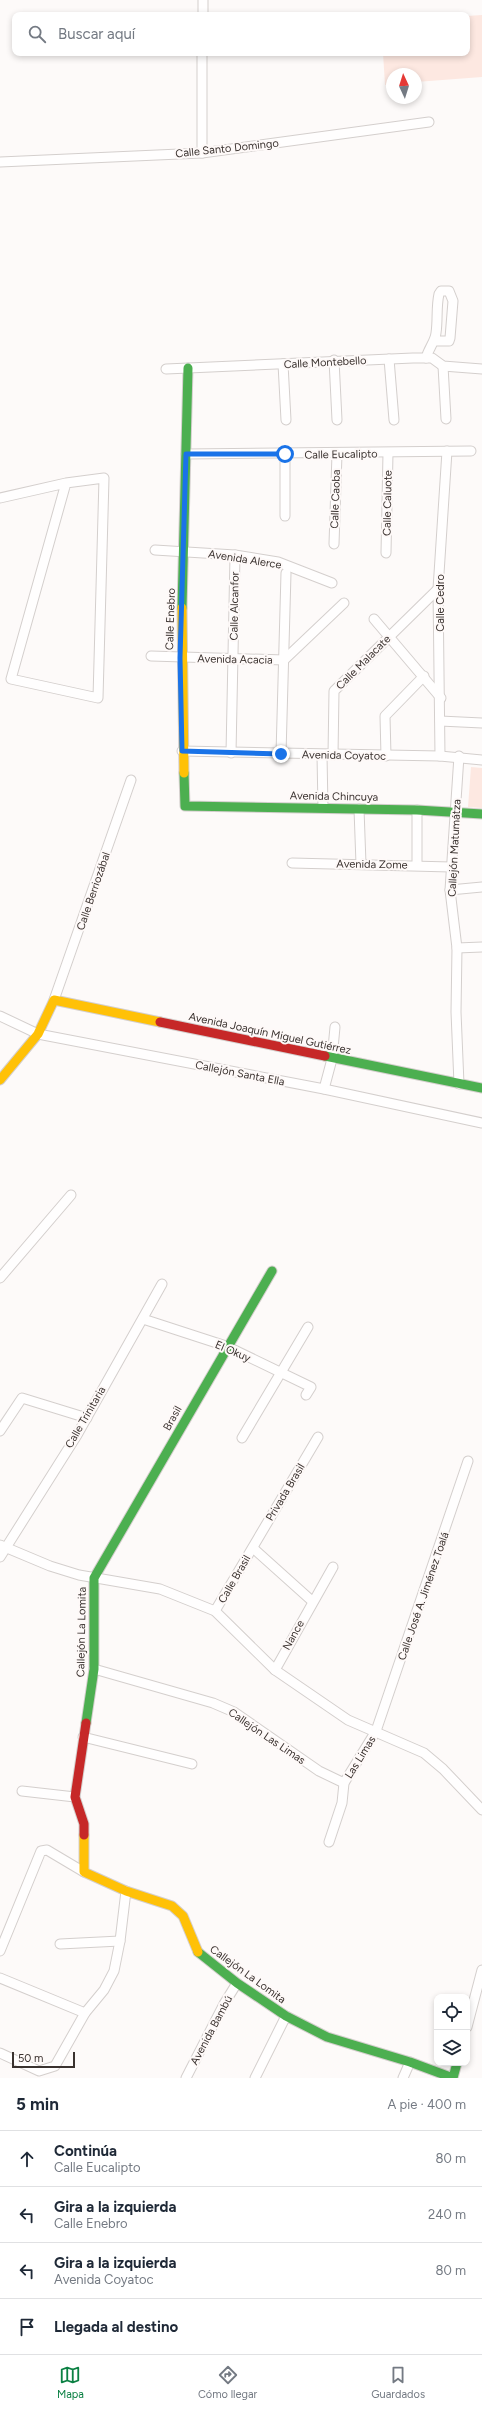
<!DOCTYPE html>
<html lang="es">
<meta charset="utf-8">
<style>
body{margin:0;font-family:Figtree,sans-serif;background:#f2f2f3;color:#1f2937}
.controls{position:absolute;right:12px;bottom:12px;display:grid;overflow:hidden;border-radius:8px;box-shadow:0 2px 6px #0003}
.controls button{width:36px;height:36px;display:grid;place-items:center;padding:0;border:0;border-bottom:1px solid #e0e1e3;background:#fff;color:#1f2937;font:20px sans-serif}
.compass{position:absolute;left:386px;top:68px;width:36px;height:36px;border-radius:50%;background:#fff;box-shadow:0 2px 6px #0003;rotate:356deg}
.scale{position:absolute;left:12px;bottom:10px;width:63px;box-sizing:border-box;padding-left:4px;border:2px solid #3a322f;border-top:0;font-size:11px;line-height:14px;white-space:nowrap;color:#3a322f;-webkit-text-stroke:3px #fef9f8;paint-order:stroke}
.stop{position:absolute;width:12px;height:12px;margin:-9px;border:3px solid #1a73e8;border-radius:50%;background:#fff}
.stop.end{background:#1a73e8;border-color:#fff;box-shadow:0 1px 4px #0008}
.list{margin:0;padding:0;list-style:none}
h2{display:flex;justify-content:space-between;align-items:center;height:52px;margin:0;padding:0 16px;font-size:17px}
h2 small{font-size:13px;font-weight:400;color:#747a83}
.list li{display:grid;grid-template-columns:26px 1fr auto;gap:12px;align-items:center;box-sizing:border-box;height:56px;padding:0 16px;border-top:1px solid #e0e1e3}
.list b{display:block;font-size:15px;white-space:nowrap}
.list p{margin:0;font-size:13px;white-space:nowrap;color:#747a83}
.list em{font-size:13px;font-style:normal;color:#747a83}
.icon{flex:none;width:22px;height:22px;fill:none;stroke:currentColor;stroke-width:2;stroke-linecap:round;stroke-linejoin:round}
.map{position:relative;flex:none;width:482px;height:2078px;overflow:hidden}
.search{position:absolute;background:#fff;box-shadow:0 2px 6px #0003;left:12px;right:12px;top:12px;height:44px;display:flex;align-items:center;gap:10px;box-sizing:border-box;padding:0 14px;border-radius:8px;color:#747a83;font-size:15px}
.sheet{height:276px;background:#fff}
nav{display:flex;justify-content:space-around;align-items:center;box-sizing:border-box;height:56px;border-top:1px solid #e0e1e3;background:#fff;font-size:11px;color:#747a83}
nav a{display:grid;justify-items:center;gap:2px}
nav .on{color:#0b8043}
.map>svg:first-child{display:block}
.green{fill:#fde8e1}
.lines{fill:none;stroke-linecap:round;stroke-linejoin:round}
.street-casing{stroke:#d4cfcd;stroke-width:11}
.fast-casing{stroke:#d4cfcd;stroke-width:11}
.slow-casing{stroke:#d4cfcd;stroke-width:11}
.jam-casing{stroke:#d4cfcd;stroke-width:11}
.street{stroke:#fffefe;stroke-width:9}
.fast{stroke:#4caf50;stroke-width:9}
.slow{stroke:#ffc107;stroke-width:9}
.jam{stroke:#c62828;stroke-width:9}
.route{stroke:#1a73e8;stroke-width:5}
.labels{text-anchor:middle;stroke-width:4;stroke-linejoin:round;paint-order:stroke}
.street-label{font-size:11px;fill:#3a322f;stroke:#fef9f8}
</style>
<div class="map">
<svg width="482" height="2078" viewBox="0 0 482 2078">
<rect width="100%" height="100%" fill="#fdfaf9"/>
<g class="green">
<path d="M482 15V77L416 82V74H392V84L385 85 383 53H467V16Z"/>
<path d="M471 767 482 768V808L468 807Z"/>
</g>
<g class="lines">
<g class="street-casing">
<g id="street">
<path d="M203 15V0"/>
<path d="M202 153V53"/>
<path d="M0 162 202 153 429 122"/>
<path d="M426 358C429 347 435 342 436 333 438 320 436 307 439 294L441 291H449L453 301 450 338 449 341H435"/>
<path d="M389 359 394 420"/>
<path d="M334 360 337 420"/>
<path d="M283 364 286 420"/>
<path d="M443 366 446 419"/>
<path d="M166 369 413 358H432L443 366 482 369"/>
<path d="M186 454 471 451"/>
<path d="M285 454V516"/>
<path d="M0 498 66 483 104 478 98 698 11 679 66 483"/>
<path d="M334 544 337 454"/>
<path d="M155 550 235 555 278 562 332 583"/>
<path d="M386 553 388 453"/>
<path d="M374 619 441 698"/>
<path d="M151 656 284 660 344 603"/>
<path d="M440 721 482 723"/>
<path d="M182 751 440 756 482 760"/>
<path d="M231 753 235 555"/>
<path d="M281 754 286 573"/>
<path d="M322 755 323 808"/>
<path d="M333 755 334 691 438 589"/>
<path d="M386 756 385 716 424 676"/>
<path d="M440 756 438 589 447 451"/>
<path d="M459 756 450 890 457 948 456 1012 459 1084"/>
<path d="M359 809 361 864"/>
<path d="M292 863 451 867"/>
<path d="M417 865V810"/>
<path d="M450 890 482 887"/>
<path d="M457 948 482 947"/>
<path d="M54 1000 131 780"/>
<path d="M0 1016 38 1034 324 1089 482 1123"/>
<path d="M324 1089 332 1059 335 1027"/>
<path d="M0 1278 71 1195"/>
<path d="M143 1319 226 1346 311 1387 306 1395"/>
<path d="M0 1431 22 1398 87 1418"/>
<path d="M242 1438 308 1327"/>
<path d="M0 1545 50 1566 79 1575 160 1589 215 1611 275 1670 348 1720 424 1753 443 1769 482 1810"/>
<path d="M253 1548 312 1601"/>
<path d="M0 1557 77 1435 162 1284"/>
<path d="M215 1611 318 1437"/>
<path d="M94 1669 213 1703 234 1712 319 1771 344 1783"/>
<path d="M275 1670 333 1567"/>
<path d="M83 1737 192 1764"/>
<path d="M22 1791 75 1797"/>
<path d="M329 1842 342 1803 344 1783 376 1731 468 1461"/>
<path d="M60 1944 120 1941"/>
<path d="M0 1951 41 1851 47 1850 84 1872"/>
<path d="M0 1978 85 2013"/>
<path d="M467 2027 482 1970"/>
<path d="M0 2053 39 2071 55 2066 85 2013 104 1990 114 1971 120 1941 126 1891"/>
<path d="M186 2078 224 2004 237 1983"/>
<path d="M255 2078 286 2016"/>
<path d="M403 2078 410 2062"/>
</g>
</g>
<g class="fast-casing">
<g id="fast">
<path d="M182 608 188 368"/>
<path d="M184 773 185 806 417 810 482 814"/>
<path d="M325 1056 482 1088"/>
<path d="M86 1723 94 1669V1578L272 1271"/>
<path d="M198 1952 237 1983 286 2016 327 2037 410 2062 453 2078 457 2063"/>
</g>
</g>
<g class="slow-casing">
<g id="slow">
<path d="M182 608 184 773"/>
<path d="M0 1080 38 1034 54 1000 160 1022"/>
<path d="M84 1835V1872L126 1891 172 1906 183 1916 198 1952"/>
</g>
</g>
<g class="jam-casing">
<g id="jam">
<path d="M160 1022 325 1056"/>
<path d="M84 1835V1824L75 1797 86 1723"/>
</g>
</g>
<use href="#street" class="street"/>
<use href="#fast" class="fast"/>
<use href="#slow" class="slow"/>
<use href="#jam" class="jam"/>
</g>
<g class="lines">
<path class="route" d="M281 754 182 751 180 658 186 454H285"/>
</g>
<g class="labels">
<g class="street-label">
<text transform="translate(227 148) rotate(-6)" y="4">Calle Santo Domingo</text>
<text transform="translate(325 362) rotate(-3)" y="4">Calle Montebello</text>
<text transform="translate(341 454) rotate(-1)" y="4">Calle Eucalipto</text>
<text transform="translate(335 499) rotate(-88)" y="4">Calle Caoba</text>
<text transform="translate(387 503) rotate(-89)" y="4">Calle Caluote</text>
<text transform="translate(245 559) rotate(9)" y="4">Avenida Alerce</text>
<text transform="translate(440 603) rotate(-90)" y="4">Calle Cedro</text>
<text transform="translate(234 606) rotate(-89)" y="4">Calle Alcanfor</text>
<text transform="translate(170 619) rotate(-88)" y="4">Calle Enebro</text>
<text transform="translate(235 659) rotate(1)" y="4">Avenida Acacia</text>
<text transform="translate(363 662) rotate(-45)" y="4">Calle Malacate</text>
<text transform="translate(344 755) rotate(1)" y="4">Avenida Coyatoc</text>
<text transform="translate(334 796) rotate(1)" y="4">Avenida Chincuya</text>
<text transform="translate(454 848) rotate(-87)" y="4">Callejón Matumátza</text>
<text transform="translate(372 864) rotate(1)" y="4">Avenida Zome</text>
<text transform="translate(93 891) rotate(-71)" y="4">Calle Berriozábal</text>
<text transform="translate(270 1033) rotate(12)" y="4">Avenida Joaquín Miguel Gutiérrez</text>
<text transform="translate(240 1073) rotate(11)" y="4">Callejón Santa Ella</text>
<text transform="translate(233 1351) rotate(23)" y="4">El Okuy</text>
<text transform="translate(85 1417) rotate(-60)" y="4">Calle Trinitaria</text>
<text transform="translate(172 1418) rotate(-61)" y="4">Brasil</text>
<text transform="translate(285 1492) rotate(-59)" y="4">Privada Brasil</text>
<text transform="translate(234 1579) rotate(-60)" y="4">Calle Brasil</text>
<text transform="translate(423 1596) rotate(-71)" y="4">Calle José A. Jiménez Toalá</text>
<text transform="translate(81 1632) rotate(-89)" y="4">Callejón La Lomita</text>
<text transform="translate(293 1635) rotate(-61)" y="4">Nance</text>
<text transform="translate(267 1736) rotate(34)" y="4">Callejón Las Limas</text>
<text transform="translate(360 1757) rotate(-58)" y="4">Las Limas</text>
<text transform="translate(248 1974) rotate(36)" y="4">Callejón La Lomita</text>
<text transform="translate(211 2030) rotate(-62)" y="4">Avenida Bambú</text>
</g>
</g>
</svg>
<div class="controls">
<button><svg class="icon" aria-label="locate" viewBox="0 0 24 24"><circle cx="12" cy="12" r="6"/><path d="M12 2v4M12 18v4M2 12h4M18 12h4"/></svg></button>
<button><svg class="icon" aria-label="layers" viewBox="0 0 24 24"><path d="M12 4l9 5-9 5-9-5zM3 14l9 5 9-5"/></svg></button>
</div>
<svg class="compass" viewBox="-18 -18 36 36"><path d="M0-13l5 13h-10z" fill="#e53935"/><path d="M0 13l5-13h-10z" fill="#747a83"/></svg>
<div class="scale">50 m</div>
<div class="stop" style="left:285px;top:454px"></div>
<div class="stop end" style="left:281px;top:754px"></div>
<div class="search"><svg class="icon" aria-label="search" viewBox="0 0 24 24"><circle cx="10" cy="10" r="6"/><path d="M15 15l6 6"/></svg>Buscar aquí</div>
</div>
<section class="sheet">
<h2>5 min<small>A pie · 400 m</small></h2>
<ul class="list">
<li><svg class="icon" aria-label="ahead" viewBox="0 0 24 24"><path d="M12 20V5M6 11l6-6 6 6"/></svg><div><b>Continúa</b><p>Calle Eucalipto</p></div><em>80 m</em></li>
<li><svg class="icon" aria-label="left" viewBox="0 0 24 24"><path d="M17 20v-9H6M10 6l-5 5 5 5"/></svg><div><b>Gira a la izquierda</b><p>Calle Enebro</p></div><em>240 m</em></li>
<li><svg class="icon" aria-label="left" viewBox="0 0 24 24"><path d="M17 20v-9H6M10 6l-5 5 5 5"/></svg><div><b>Gira a la izquierda</b><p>Avenida Coyatoc</p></div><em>80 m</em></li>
<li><svg class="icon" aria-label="arrive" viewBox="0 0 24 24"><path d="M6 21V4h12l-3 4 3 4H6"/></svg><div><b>Llegada al destino</b></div></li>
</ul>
</section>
<nav>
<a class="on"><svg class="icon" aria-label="map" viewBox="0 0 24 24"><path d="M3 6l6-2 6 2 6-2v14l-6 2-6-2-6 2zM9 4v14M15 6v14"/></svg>Mapa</a>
<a><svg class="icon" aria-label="directions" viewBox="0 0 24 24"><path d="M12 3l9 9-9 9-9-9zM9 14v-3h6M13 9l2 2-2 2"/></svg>Cómo llegar</a>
<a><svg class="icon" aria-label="saved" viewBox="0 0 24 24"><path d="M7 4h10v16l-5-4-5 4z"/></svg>Guardados</a>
</nav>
